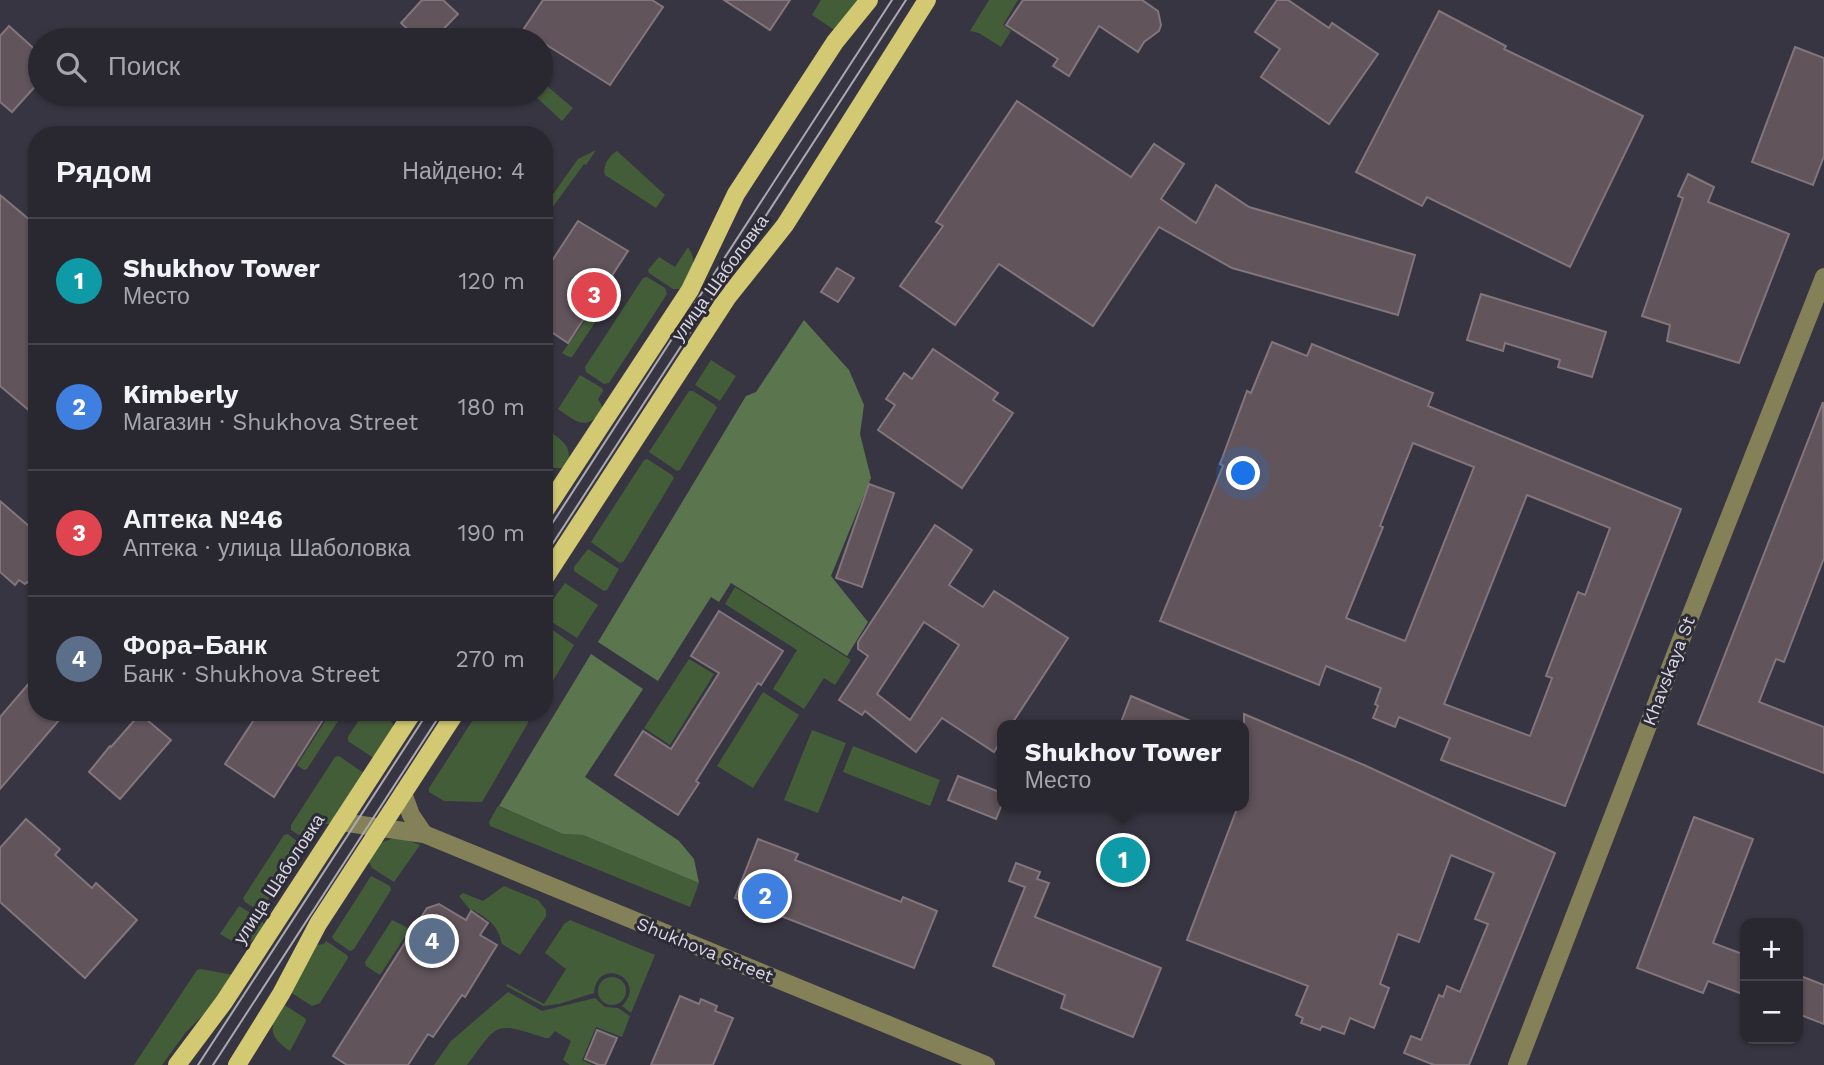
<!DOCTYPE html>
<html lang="ru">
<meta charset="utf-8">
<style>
body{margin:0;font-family:"Work Sans",sans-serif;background:#35343d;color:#f1f3f6}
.controls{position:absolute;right:21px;bottom:21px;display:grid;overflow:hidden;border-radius:14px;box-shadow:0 2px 5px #0004}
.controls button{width:63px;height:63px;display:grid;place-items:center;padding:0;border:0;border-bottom:2px solid #45444d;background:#292831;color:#f1f3f6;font:35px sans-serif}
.you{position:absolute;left:1244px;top:474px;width:24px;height:24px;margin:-18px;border:5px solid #fff;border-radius:50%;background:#1a73e8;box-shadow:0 0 0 10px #1a73e833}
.badge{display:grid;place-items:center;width:46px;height:46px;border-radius:50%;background:#95b2f1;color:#fff;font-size:23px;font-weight:700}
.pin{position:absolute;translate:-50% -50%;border:4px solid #fff;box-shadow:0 2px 7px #0006}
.popup{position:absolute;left:997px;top:720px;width:252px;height:91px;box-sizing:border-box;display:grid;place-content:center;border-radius:14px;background:#292831;filter:drop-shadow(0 2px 5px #0005);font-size:23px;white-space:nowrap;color:#a5a6ab}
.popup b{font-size:26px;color:#f1f3f6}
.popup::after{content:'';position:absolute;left:50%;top:100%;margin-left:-14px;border:14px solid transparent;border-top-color:#292831}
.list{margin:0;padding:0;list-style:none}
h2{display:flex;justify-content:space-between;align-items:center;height:91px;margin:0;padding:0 28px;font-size:30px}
h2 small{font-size:23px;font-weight:400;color:#a5a6ab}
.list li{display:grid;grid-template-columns:46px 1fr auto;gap:21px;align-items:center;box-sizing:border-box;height:126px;padding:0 28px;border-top:2px solid #45444d}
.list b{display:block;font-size:26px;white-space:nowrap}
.list p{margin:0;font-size:23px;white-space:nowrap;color:#a5a6ab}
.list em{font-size:23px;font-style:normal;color:#a5a6ab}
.icon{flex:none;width:38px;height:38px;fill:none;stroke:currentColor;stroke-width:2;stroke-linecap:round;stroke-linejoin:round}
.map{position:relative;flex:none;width:1824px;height:1065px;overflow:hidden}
.search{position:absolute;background:#292831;box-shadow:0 2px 5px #0004;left:28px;top:28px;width:525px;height:77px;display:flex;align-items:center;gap:18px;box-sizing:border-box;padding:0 24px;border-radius:38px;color:#a5a6ab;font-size:26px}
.panel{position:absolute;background:#292831;box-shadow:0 2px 5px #0004;left:28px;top:126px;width:525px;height:595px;border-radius:28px}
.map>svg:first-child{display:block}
.green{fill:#445d39}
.forest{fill:#5b764e}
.building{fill:#61545b;stroke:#82757c;stroke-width:2;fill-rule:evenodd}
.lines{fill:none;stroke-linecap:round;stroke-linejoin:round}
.minor{stroke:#848058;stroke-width:18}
.major{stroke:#d2c972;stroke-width:18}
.tram{stroke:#aaa9b2;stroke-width:2}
.labels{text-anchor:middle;stroke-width:6;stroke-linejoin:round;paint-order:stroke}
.street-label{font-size:18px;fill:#d8d7df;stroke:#2d2b37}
</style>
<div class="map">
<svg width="1824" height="1065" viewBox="0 0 1824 1065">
<rect width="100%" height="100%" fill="#373541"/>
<g class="green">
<path d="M821 0H861L836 31 812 15Z"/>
<path d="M989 0H1018L1003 25 1011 31 1001 47 979 33 970 31Z"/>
<path d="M541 81 573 108 562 121 532 93H541Z"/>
<path d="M596 150 586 165 584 164 544 219V207L578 159Z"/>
<path d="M617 151 665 195 656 208 605 175C602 166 609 156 617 151Z"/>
<path d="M688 247C699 263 690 273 682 289H673L649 273 648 270 659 257 675 267Z"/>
<path d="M647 277 665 288 667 294 609 383 604 384 586 372 585 367 643 278Z"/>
<path d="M594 303 604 309 572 357H569L562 353 585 321 583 320Z"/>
<path d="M711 360 736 376 720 401 695 385Z"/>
<path d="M580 375 602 388 603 391 598 399 604 410C585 431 578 423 558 409Z"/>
<path d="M689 391H693L715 405 717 408 680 470 677 471 649 452Z"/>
<path d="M545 428C562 441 574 445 567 468H554L544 462Z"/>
<path d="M647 459 672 475 674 478 624 561 620 563 591 542 644 460Z"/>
<path d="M588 549 619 569 607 590 604 591 574 571V567Z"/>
<path d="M565 583 598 605 577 638 544 617V612Z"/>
<path d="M735 587 851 660 835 685 824 678 804 709 773 689 797 650 725 604Z"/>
<path d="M544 624 574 645 544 696Z"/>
<path d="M689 659 714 674 670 745 644 728Z"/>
<path d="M763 692 799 715 753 788 717 766Z"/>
<path d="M331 712H344L307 769 304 770 297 765Z"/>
<path d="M364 712H392L389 717 394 727 375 759 348 741V737Z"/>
<path d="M478 712H517L528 720V723L482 802 444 801 429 792V788Z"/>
<path d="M812 730 846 743 818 813 784 800Z"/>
<path d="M853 746 940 780 930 806 843 772Z"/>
<path d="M339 756 365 774 332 824H319L310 838 305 839 291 830V825L335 757Z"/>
<path d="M498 806 563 834 583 835 699 883 690 907 490 826 489 822Z"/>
<path d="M288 834 303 846 262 909 257 910 245 902 243 898 284 835Z"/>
<path d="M394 838 405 839 420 845 394 882 372 868 368 860 380 843Z"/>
<path d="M371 876 390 886 391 890 354 949 350 951 334 940 332 937Z"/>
<path d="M504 886 538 900 546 910V916L520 955 502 944C498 925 488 919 473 910L471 911 459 896 463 893 483 901Z"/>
<path d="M239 906 261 919 265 926C248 948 244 949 220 934Z"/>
<path d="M392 920 410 929 380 975 366 966 365 962Z"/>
<path d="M570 920 655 955 631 1013 622 1006C649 979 597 955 594 993L559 1004 543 1006 506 986 507 984 544 1004 566 969 545 953 564 924Z"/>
<path d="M326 941 347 955 348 958 320 1003 312 1006 290 992 316 945 324 944Z"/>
<path d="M201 969 233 975 211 1007 186 1032 162 1065H134L197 970Z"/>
<circle cx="612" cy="991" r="14"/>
<path d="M508 992 542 1011 595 998 605 1007 618 1008 630 1016 622 1037 596 1027 582 1060 592 1065H570L563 1060 571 1041 555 1031 549 1038H545C493 1021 499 1023 467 1065H434L451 1041Z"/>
<path d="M283 1004 305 1018 306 1021 290 1051C266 1035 270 1025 283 1004Z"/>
</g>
<g class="forest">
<path d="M804 320 849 370 864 405 860 434 871 478 831 576 868 622 847 656 731 583 719 602 711 597 658 681 598 642 746 396 756 392Z"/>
<path d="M591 654 643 689 585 777 679 841 694 859 699 883 583 835 563 834 499 806Z"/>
</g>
<g class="building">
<path d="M422 0H443L458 14 433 40H419L401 23Z"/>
<path d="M543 0H652L663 7 610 85 523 30Z"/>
<path d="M724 0H790L770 30Z"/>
<path d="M1023 0H1142L1158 11 1161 25 1159 31 1144 42 1138 52 1099 26 1069 76 1053 66 1058 59 1006 25Z"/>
<path d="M1277 0H1288L1329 28 1332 23 1378 54 1329 124 1261 77 1280 49 1255 32Z"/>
<path d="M1439 11 1506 46 1504 49 1643 116 1570 267 1427 197 1422 206 1356 172Z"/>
<path d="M9 26 40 54V81L12 112 0 102V36Z"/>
<path d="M1795 47 1824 58V156L1813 185 1752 162Z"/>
<path d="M1017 101 1131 177 1154 144 1184 164 1161 199 1196 223 1216 185 1249 207 1415 255 1398 315 1232 268 1159 227 1093 326 999 264 955 325 900 286 943 226 936 222Z"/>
<path d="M1688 174 1714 187 1708 202 1789 234 1739 363 1667 341 1670 325 1642 316 1683 198 1678 196Z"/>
<path d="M0 195 37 226V417L0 386Z"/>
<path d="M578 221 628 251 568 343 544 327V273Z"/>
<path d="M837 268 854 278 838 302 821 292Z"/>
<path d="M1481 294 1606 332 1592 377 1558 367 1560 360 1505 343 1503 351 1467 340Z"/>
<path d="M1272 342 1307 356 1312 344 1433 393 1428 406 1681 509 1565 806 1441 760 1450 738 1399 717 1395 727 1373 718 1378 706 1375 704 1381 688 1326 666 1319 685 1160 621 1223 466 1220 464 1247 391 1251 393ZM1413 443 1474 467 1405 641 1346 618 1383 527 1380 526ZM1527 495 1610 528 1585 595 1578 592 1546 676 1552 678 1530 736 1444 704Z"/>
<path d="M933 349 998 393 993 400 1013 413 962 488 878 430 895 405 886 399 904 373 912 379Z"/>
<path d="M1823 402 1824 558 1784 662 1776 659 1759 702 1824 727V773L1698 724Z"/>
<path d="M869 484 894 493 862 587 836 578Z"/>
<path d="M0 501 37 533V590L27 582 25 584 19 580 15 585 0 572Z"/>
<path d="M935 525 972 550 949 585 983 607 994 591 1068 638 1011 725H1002V739L994 752 942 718 916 752 865 711 862 715 839 700 868 656 858 649V642ZM924 622 959 645 910 720 877 694Z"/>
<path d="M719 611 783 651 761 685 758 683 696 781 699 783 678 815 615 775 643 731 671 749 719 673 691 656Z"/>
<path d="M37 674V712H66L0 789V717Z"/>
<path d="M1131 696 1200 725H1120Z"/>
<path d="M259 712H328L274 797 225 764Z"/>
<path d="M140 714 171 740 120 799 89 772 110 746 111 747Z"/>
<path d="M1244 714 1364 765 1555 853 1469 1065H1434L1404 1053 1411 1036 1421 1040 1439 995 1443 997 1447 986 1460 992 1488 924 1475 919 1494 873 1451 855 1419 942 1398 934 1380 984 1389 988 1374 1028 1350 1018 1344 1034 1322 1026 1320 1030 1301 1023 1303 1018 1296 1015 1308 986 1187 940 1238 806H1244Z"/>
<path d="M958 776 1002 793V804L996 819 948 800Z"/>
<path d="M1694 817 1753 839 1713 943 1745 955V995L1708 981 1703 993 1637 968Z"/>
<path d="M26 819 60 849 55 855 92 888 96 883 137 920 85 978 0 902V848Z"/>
<path d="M758 839 798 854 795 860 901 902 903 897 937 911 914 968 735 898Z"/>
<path d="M1016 863 1040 872 1037 879 1049 883 1035 917 1161 968 1133 1037 1061 1008 1065 995 993 966 1025 887 1009 881Z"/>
<path d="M439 904 466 920 471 911 488 923 480 935 497 945 465 997 462 995 433 1037 428 1034 408 1065H347L333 1056 427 908Z"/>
<path d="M1798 975 1824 985V1024L1798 1014Z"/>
<path d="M680 996 699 1004 701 999 717 1006 715 1011 733 1018 713 1065H651Z"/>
<path d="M597 1030 617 1038 605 1065H599L585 1059Z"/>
</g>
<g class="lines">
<g class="minor">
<path d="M403 793 411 815 424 834"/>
<path d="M341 822 424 834 986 1065"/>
<path d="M1517 1065 1679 645 1824 277"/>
</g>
<g class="major">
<path d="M544 512 690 290 736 194 835 42 869 0"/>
<path d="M544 579 727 298 785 225 927 0"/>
<path d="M177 1065 224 1002 413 712"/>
<path d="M237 1065 281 994 318 924 456 712"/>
</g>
<g class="tram">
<path d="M544 536 892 0"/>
<path d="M544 557 906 0"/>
<path d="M198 1065 428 712"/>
<path d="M213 1065 442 712"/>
</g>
</g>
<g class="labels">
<g class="street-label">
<text transform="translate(720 278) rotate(-54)" y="6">улица Шаболовка</text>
<text transform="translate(1669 671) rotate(-69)" y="6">Khavskaya St</text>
<text transform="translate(279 879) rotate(-57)" y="6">улица Шаболовка</text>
<text transform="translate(705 950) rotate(22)" y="6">Shukhova Street</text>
</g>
</g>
</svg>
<div class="controls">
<button>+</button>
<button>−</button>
</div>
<div class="you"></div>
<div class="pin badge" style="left:1123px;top:860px;background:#0f9aa8">1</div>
<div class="popup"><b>Shukhov Tower</b>Место</div>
<div class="pin badge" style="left:765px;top:896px;background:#3f7fe0">2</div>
<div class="pin badge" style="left:594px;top:295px;background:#e0444e">3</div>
<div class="pin badge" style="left:432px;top:941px;background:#5c6f8a">4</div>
<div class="search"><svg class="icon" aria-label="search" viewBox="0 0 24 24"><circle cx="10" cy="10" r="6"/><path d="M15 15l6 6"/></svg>Поиск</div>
<section class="panel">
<h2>Рядом<small>Найдено: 4</small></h2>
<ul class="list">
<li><span class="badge" style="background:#0f9aa8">1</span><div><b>Shukhov Tower</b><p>Место</p></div><em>120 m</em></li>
<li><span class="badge" style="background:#3f7fe0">2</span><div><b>Kimberly</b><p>Магазин · Shukhova Street</p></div><em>180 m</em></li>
<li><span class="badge" style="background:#e0444e">3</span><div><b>Аптека №46</b><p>Аптека · улица Шаболовка</p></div><em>190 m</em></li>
<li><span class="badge" style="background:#5c6f8a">4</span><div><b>Фора-Банк</b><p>Банк · Shukhova Street</p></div><em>270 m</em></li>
</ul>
</section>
</div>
